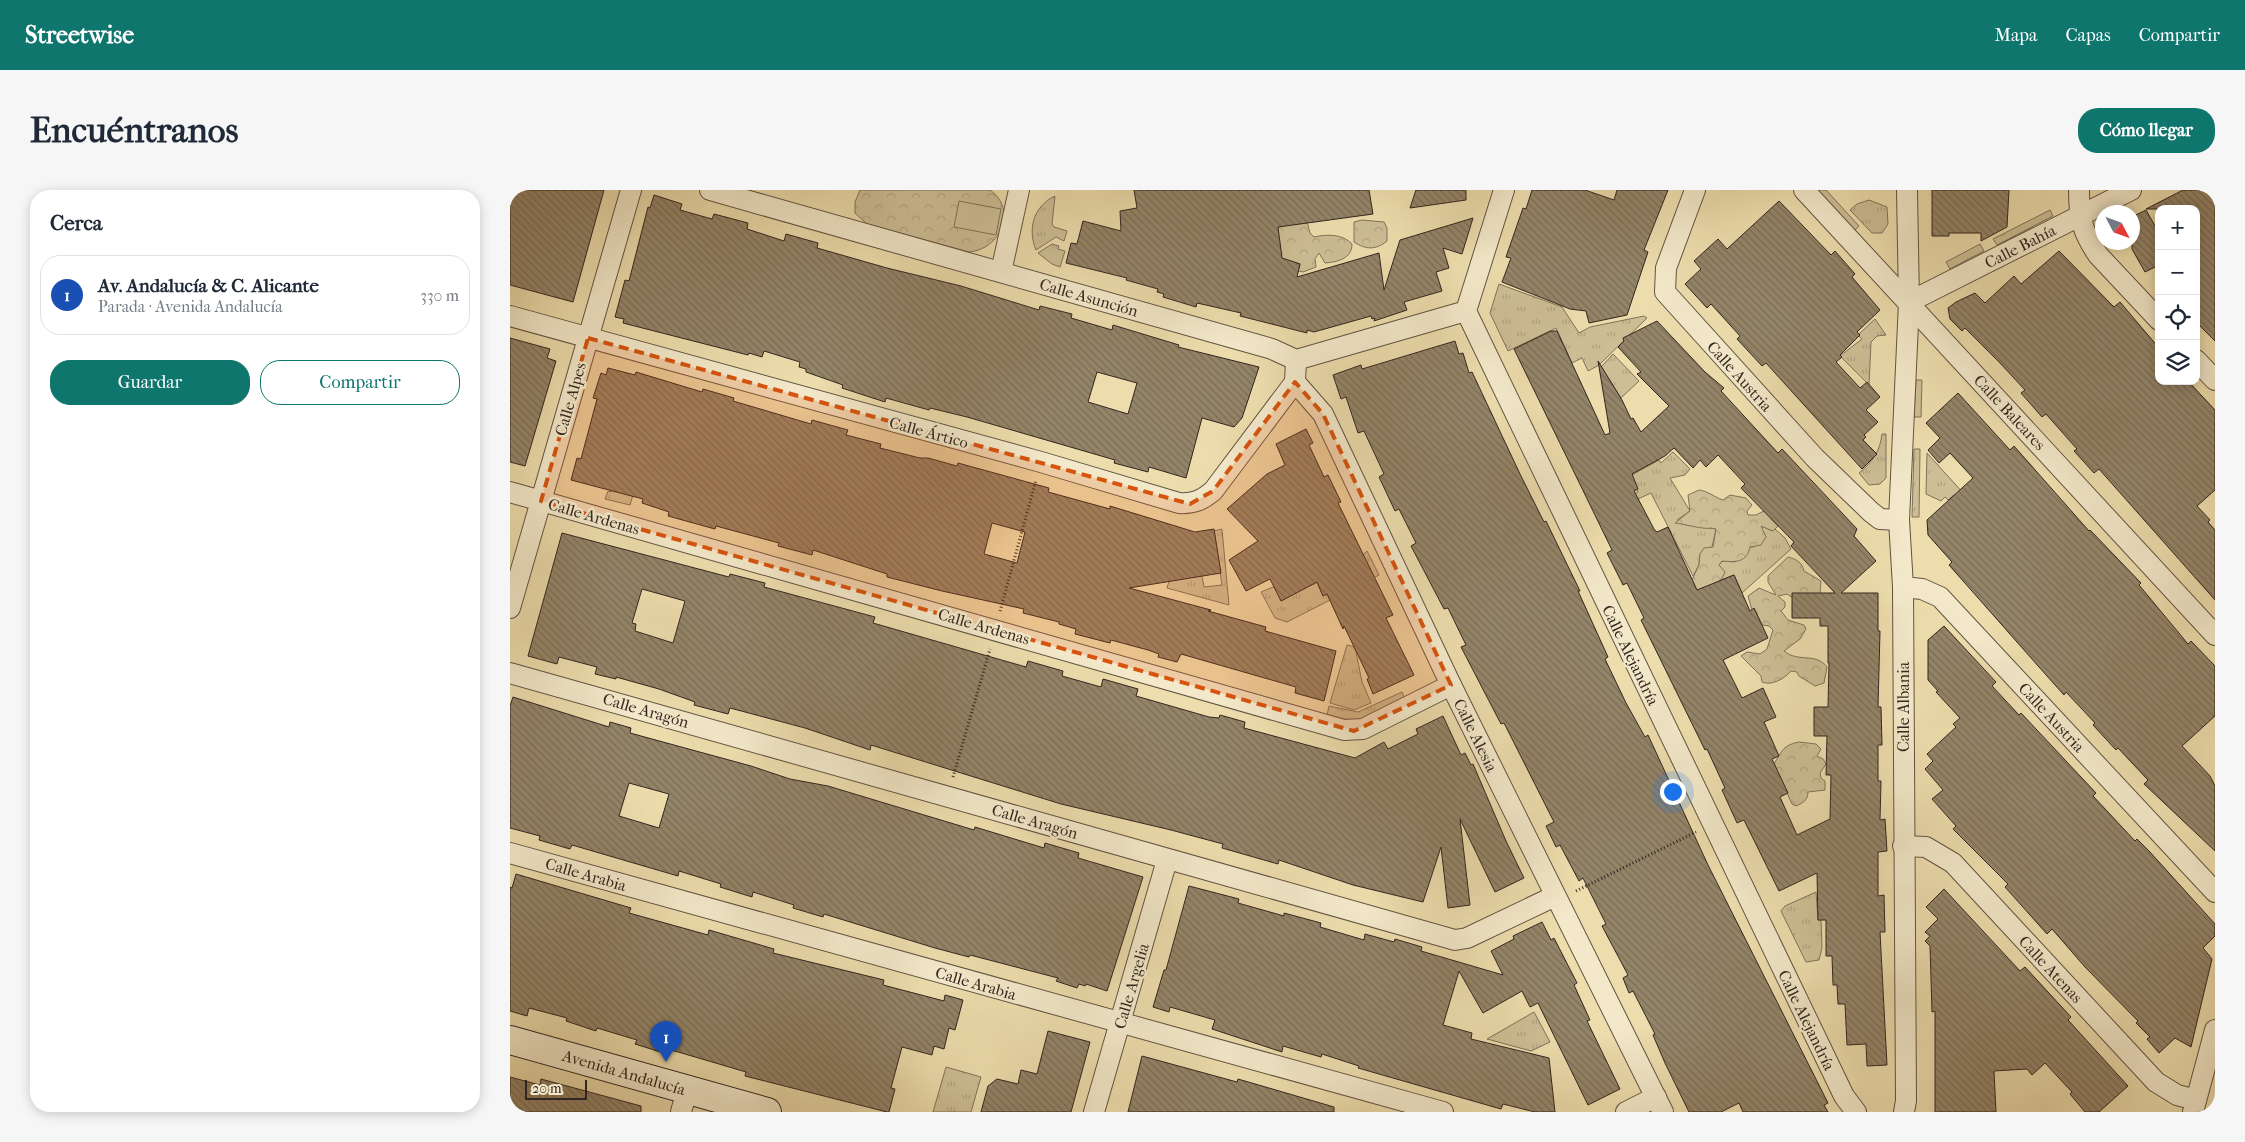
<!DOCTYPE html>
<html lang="es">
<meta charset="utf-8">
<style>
body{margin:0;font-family:"IM FELL French Canon",serif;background:#f6f6f7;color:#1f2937}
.controls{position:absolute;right:15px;top:15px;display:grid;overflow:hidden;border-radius:10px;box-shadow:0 2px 12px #0003}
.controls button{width:45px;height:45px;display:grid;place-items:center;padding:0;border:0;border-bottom:1px solid #e0e1e3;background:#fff;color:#1f2937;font:25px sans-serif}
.compass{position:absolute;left:1585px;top:15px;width:45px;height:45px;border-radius:50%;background:#fff;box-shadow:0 2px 12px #0003;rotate:131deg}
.scale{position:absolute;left:15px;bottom:12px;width:62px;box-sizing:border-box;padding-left:5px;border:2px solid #33251f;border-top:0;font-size:14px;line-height:18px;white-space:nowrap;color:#33251f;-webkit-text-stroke:4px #f3e9ca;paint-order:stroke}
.you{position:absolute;left:1162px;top:601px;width:18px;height:18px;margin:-12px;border:4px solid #fff;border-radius:50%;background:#1a73e8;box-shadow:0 0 0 8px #1a73e833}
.badge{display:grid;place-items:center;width:32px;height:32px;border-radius:50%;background:#0f766e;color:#fff;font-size:16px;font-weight:700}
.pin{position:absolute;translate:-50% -41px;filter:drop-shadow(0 1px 2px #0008)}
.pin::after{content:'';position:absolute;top:26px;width:18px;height:15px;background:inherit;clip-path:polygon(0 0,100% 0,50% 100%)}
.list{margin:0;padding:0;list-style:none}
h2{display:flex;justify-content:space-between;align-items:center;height:65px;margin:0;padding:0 20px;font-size:21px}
h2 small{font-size:16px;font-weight:400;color:#747a83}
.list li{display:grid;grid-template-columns:32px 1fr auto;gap:15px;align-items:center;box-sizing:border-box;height:80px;margin:0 10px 10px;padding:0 10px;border:1px solid #e0e1e3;border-radius:20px}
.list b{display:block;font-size:19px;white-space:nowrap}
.list p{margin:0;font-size:16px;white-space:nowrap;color:#747a83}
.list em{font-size:16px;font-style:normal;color:#747a83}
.actions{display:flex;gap:10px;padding:15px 20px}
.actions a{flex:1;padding:11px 0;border:1px solid #0f766e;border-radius:20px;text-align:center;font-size:18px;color:#0f766e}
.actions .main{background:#0f766e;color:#fff}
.icon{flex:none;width:28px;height:28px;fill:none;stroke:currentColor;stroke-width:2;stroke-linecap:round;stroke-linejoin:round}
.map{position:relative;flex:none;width:1705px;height:922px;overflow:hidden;border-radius:20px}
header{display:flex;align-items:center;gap:30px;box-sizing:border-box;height:70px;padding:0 25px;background:#0f766e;color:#fff}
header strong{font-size:24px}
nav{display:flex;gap:28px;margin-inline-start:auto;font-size:18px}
.intro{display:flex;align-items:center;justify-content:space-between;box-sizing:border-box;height:120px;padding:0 30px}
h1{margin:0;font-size:35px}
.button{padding:12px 22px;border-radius:20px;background:#0f766e;color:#fff;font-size:18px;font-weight:700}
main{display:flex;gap:30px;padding:0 30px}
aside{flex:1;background:#fff;border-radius:20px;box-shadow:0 2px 12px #0003}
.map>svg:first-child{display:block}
.grass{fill:url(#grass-tufts);stroke:#80725a}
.forest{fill:url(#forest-crowns);stroke:#80725a}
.garden{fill:#cdbe95;stroke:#80725a}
.building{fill:url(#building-back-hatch);stroke:#33251f;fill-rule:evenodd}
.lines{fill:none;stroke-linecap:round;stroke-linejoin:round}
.street-casing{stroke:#625342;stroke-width:22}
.secondary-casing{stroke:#33251f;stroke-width:30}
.path{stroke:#33251f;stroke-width:3;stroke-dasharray:1 2.5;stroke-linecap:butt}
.street{stroke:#f3e9ca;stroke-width:20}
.secondary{stroke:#f3e9ca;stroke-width:28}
.marked{fill:#d6540e;fill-opacity:0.2;stroke:#d6540e;stroke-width:4;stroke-dasharray:10 6;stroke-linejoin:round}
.labels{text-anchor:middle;stroke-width:5;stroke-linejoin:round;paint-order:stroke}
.street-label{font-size:16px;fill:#33251f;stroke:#f3e9ca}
</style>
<header>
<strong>Streetwise</strong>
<nav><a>Mapa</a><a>Capas</a><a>Compartir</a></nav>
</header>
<div class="intro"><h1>Encuéntranos</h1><a class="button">Cómo llegar</a></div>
<main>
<aside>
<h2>Cerca<small></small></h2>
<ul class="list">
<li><span class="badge" style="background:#1a4fb4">1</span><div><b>Av. Andalucía &amp; C. Alicante</b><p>Parada · Avenida Andalucía</p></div><em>330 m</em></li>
</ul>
<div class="actions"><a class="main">Guardar</a><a>Compartir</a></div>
</aside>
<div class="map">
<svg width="1705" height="922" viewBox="0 0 1705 922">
<defs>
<pattern id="grass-tufts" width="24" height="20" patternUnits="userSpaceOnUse" patternTransform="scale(1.25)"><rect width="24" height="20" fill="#cdbe95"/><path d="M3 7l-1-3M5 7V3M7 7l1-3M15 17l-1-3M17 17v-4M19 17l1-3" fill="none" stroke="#b0a380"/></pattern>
<pattern id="forest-crowns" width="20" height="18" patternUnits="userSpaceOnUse" patternTransform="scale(1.25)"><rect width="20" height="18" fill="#cdbe95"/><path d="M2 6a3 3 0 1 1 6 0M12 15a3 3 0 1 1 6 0" fill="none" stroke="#b0a380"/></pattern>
<pattern id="building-back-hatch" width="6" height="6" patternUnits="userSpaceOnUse" patternTransform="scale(1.25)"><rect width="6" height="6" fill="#948569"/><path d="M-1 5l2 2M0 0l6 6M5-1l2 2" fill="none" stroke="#796d56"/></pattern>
</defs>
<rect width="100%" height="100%" fill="#edddad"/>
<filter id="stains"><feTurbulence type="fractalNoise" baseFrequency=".004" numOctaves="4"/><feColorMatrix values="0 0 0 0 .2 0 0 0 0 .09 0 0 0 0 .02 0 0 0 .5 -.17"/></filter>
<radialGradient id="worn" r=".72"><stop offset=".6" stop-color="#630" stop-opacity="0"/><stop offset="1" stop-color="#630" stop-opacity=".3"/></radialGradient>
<g class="grass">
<path d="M1304 0H1316L1349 36 1344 41Z"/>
<path d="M545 6 542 34 544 37 557 41 554 51 546 47 526 60C517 38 524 16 545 6Z"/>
<path d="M1359 10 1377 17 1378 34 1372 43H1362L1340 20 1347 14Z"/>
<path d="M1540 20 1543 26 1487 55 1483 49Z"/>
<path d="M542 54 549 56 548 59 555 61 550 77 542 74 528 63Z"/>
<path d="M1470 54 1474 61 1440 79 1436 72Z"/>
<path d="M989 94 1052 117 1069 143 1080 137 1134 126 1137 128 1089 175 1078 181 1072 168 1062 173 1046 138 998 161 980 123Z"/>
<path d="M1365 129 1376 145 1367 146 1361 152 1359 195 1330 166 1352 149 1348 145Z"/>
<path d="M1103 164 1129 191 1111 208 1091 177Z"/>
<path d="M1406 190H1412L1411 227H1404Z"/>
<path d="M1372 244H1376V288L1370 294 1359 295 1349 283C1363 272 1370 261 1372 244Z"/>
<path d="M1404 259H1410L1409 327H1402Z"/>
<path d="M1163 262 1180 279 1175 285 1160 288 1180 321 1167 330 1172 334 1206 339 1202 357 1190 364 1189 375 1183 386 1141 303 1104 320 1102 314 1128 302 1120 286 1149 270 1151 273Z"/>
<path d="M1417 263 1472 324 1466 330 1444 305 1438 310 1435 307 1431 311 1416 304Z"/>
<path d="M129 285 120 315 95 309 98 301 100 302Z"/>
<path d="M1251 336 1263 341 1265 339 1275 348 1281 359 1232 403 1224 385 1211 390 1209 375 1212 371 1225 372 1240 357H1244Z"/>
<path d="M712 339 719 415 657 398 663 378 692 386 694 397 712 395 704 341Z"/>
<path d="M857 361 869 385 777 432 765 428 751 402 768 395 771 411 807 392 813 406Z"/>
<path d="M837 455 845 457 852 492 861 513 844 520 820 513Z"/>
<path d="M892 502 895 509 853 529 843 531 817 525 819 516 848 522Z"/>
<path d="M1306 702 1308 730H1311L1312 758 1309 770 1296 772 1271 721 1275 716Z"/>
<path d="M1024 822 1040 852 1021 861 977 849Z"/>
<path d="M436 877 471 887 461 922H423Z"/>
</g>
<g class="forest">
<path d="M350 0H480C508 20 491 59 459 62L357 34 345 23V12Z"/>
<path d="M795 24 800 43 804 47C817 44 833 44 842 54 842 69 827 72 815 73L809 63 805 69 806 77 793 82 788 81 790 74 750 62 767 33Z"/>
<path d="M852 30 874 32 877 38V51C866 60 856 60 844 52V32Z"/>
<path d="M1189 300C1198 301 1204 307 1213 310L1220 305 1236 308 1242 315 1237 321 1238 325H1246L1254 321 1265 325 1261 329 1268 336 1263 341 1251 336 1256 347 1251 355 1240 357C1237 373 1225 372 1212 371L1209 375 1215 382 1211 390 1187 405 1182 390 1189 375 1190 364 1194 358 1203 357 1206 339 1201 338C1195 340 1174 334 1165 333L1180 321 1178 305Z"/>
<path d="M1278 367C1286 369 1292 372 1294 381L1311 391 1310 403 1305 409 1286 410 1277 404 1268 406 1275 412V417L1271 421 1278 430 1294 435 1296 439 1290 449 1274 461C1288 473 1306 462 1317 477L1314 493 1305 496 1289 486 1287 482 1281 481C1274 489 1262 496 1252 492L1251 486 1231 466 1237 462 1250 464 1257 459 1263 440 1259 436 1252 435 1244 419 1242 420 1238 406 1249 398 1266 405 1258 392V386Z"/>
<path d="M1289 552 1306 554 1311 559 1307 566 1313 569 1316 574 1310 583 1311 588 1315 591V600L1298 602C1298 610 1293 613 1286 616L1282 614 1264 574C1272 561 1273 555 1289 552Z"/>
</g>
<path class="garden" d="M449 11 491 19 486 45 444 37Z"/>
<g class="building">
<path d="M0 0H94L63 112 0 95Z"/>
<path d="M624 0H859L863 24 768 37 772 68 790 74 787 87 869 63 874 100 890 50 963 28 952 64 933 58 939 78 926 82 932 101 894 112 897 120 864 131 865 128 862 129 861 126 804 142 797 140V143L730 126 731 123 687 113 686 117 653 107 654 104 647 102 648 99 616 90 617 88 556 73 561 53 567 54 573 31 611 41 610 21 627 18Z"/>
<path d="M906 0H956V10L900 18Z"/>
<path d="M1022 0H1075L1104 10 1107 0H1158L1134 60 1138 62 1117 125 1079 133 1076 121 1060 119 992 92 1001 68 996 67 1013 18 1016 19Z"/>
<path d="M1422 0H1499L1497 37 1471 51V43H1439V46H1422Z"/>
<path d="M1673 0H1705V151L1686 132V19H1636Z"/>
<path d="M144 5 172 14 170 20 202 29 204 24 238 33 237 39 274 51 276 44 308 53 307 58 377 78 451 96 529 120 530 116 562 124 561 128 602 140 603 135 669 155 668 157 749 177 732 228 724 237 692 228 676 288 639 277 638 282 604 273 605 270 457 227 420 218 419 220 376 208 375 212 332 198 333 195 296 182V179L289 177 290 172 254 161 252 167 239 163 238 165 113 133 114 129 105 127 115 90 119 91 138 17 140 18ZM587 182 627 193 618 224 578 212Z"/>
<path d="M1269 11 1321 65 1325 61 1345 84 1342 87 1370 120 1347 142 1350 145 1330 165 1332 167 1326 172 1350 198 1357 192 1370 207 1356 220 1368 232 1354 245 1356 247 1353 250 1367 264 1352 279 1256 173 1252 176 1227 149 1230 146 1201 114 1197 118 1175 94 1191 79 1184 71 1208 49 1217 59Z"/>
<path d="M1636 20 1649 43V75L1635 82 1622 59V27Z"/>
<path d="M1549 61 1604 117 1610 112 1649 158V191H1678L1705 220V300L1687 316 1700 330 1698 332 1705 340V410L1589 279 1584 283 1564 261 1567 259 1536 224 1532 227 1511 203 1515 200 1490 173 1455 138 1452 141 1440 129 1438 118 1446 112 1465 103 1475 113 1504 86 1511 94Z"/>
<path d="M1147 131 1195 182 1214 198 1211 201 1268 263 1272 259 1347 339 1344 346 1366 371 1331 403H1368V441H1370L1368 517H1371L1372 555H1368V591H1371L1370 630 1375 629 1377 661 1368 662V706L1374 705 1375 742H1370L1377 875 1357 876 1356 854 1337 855 1335 814H1328L1327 795H1323L1322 766H1316V730H1308L1307 683 1269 701 1234 630 1227 633 1212 600 1215 598 1197 559 1195 560 1131 430 1134 428 1117 393 1113 395 1097 363 1102 360 1004 159 1041 141H1047L1095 245 1100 243 1088 171 1112 210 1121 229 1123 228 1131 242 1159 216 1127 184 1131 182 1108 157 1114 151 1113 148ZM1164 258 1183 278 1190 270 1196 277 1208 265 1235 294 1231 298 1284 352 1281 356 1325 403H1282V428H1310V436H1318V473H1319L1318 517H1304V546H1317L1316 585H1321L1320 629 1287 645 1270 607 1278 603 1262 569 1269 566 1254 532 1266 527 1253 498 1232 508 1213 470 1258 448 1244 418 1240 421 1224 385 1187 400 1158 337 1147 342 1144 339 1124 301 1128 299 1122 284 1155 266Z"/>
<path d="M0 148 40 159 37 168 46 171 15 276 0 272Z"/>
<path d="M945 151 949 164 953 163 959 183 962 182 1010 284 1034 332 1036 331 1070 401H1068L1098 467 1095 469 1116 513 1135 547 1138 545 1198 675 1318 913 1314 915 1318 922H1233L1229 913 1211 922H1179L1155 873 1143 845 1145 844 1123 801 1119 803 1113 788 1118 785 1092 736 1096 734 1073 688 1069 691 1050 655 1046 657 1036 636 1044 632 994 533 991 534 951 457 956 455 938 418 934 419 901 356 906 353 889 319 885 321 869 287 874 284 854 241 848 243 836 207 831 209 823 185 851 175 852 179Z"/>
<path d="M98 178 125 185 126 182 192 202 193 199 224 208 223 211 301 234 302 230 338 240 336 245 371 254 370 258 410 268H418L447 276 448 273 539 298 538 302 600 319V316L685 342 704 339 711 383 619 398 701 420 698 421 756 437 755 441 826 461 814 511 785 503 786 497 671 464 667 472 648 467 649 464 638 460 601 450 600 453 565 444 566 439 549 434V432L513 423 514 419 432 401 377 387V384L303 360 302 365 268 356 269 353 206 336 205 339 158 326 159 322 132 313 133 309 61 290 67 268 71 269 87 209 83 208 91 183 96 185ZM482 333 515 342 507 373 474 364Z"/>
<path d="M1448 203 1500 260 1504 256 1579 341 1580 340 1631 393 1629 395 1678 454 1681 451 1705 476V526L1672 556 1700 586 1705 596V661L1634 594 1638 590 1608 558 1606 560 1583 535 1585 533 1556 502 1554 505 1529 477 1439 375 1442 372 1418 345 1417 330 1463 288 1440 263 1429 273 1418 260 1430 248 1416 233Z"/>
<path d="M796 239 803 253 799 255 814 287 818 285 831 312 828 313 883 425 876 428 904 485 863 504 857 489 859 488 834 436 833 439 817 404 813 406 807 392 771 411 760 389 736 401 719 370 748 351 717 319 757 284 775 275 766 254Z"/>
<path d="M52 343 219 387 220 384 255 393 254 397 365 427 363 433 481 467 516 477 518 471 553 481 552 486 591 497 593 489 628 499 626 506 699 527 709 528 710 525 735 532 734 538 845 568 874 552 878 559 908 544 906 539 933 526 951 565 955 563 961 575 963 574 996 651 1014 688 985 702 950 629 960 715 938 718 931 657 913 712 843 695 769 670 768 674 712 658 713 654 661 640 551 614 361 555 360 560 295 538 220 518 218 524 184 515 185 512 149 499 106 487V489L85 484 87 477 49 467 47 474 18 466ZM132 399 175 411 163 453 125 441 126 434 122 433Z"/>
<path d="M1434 436 1486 492 1482 496 1509 525 1511 523 1586 603 1583 606 1625 651 1627 649 1640 662 1705 734V746L1693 758 1702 769 1681 857 1665 848 1649 863 1637 849 1640 847 1626 833 1628 831 1575 777 1542 739 1537 744 1495 697 1498 694 1443 639 1446 636 1422 609 1433 600 1415 579 1423 571 1417 564 1446 537 1443 534 1450 528 1426 502 1428 501 1418 490V450Z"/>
<path d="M3 507 99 537 100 532 121 538 120 543 241 576 280 589 318 596 464 640 465 637 534 658 535 653 569 663 568 668 633 687 597 801 576 794 575 796 569 794 567 798 546 791 548 788 460 765 459 767 425 758 314 724 313 727 283 718 284 715 243 702 242 707 210 697 211 694 169 681 168 686 62 655 60 659 29 650 30 646 0 638V516ZM119 593 159 604 149 638 109 626Z"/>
<path d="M6 684 121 718 119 723 198 745 199 740 264 759 263 763 374 790 373 795 434 811 435 805 453 810 445 840 439 838 434 859 424 856 422 865 392 857 381 898 385 899 379 922H377L235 886 236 882 158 859 157 864 125 854 127 850 87 838 86 841 56 831 57 828 19 818 17 826 0 821V697L2 698Z"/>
<path d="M679 696 729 709 728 713 774 726V723L811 733 810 737 854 750 855 744 884 752 885 749 912 757 911 761 993 785 981 761 1004 749 1003 746 1032 732 1041 750 1044 748 1067 793 1064 795 1080 830 1077 831 1110 899 1078 915 1028 813 1020 817 1012 801 973 823 949 781 933 835 962 843 961 849 1039 868 1045 922H1025L993 914 991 919 848 878 849 876 812 864 811 867 773 856 772 862 702 839 705 830 660 817 659 822 643 817 654 780H656Z"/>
<path d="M1434 699 1510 781 1515 777 1561 827 1558 830 1618 896 1589 922H1575L1560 904 1562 902 1535 873 1522 885 1517 879 1484 881 1486 922H1425V821L1422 822 1420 756 1415 751 1420 746 1415 742 1428 729 1416 717Z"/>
<path d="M538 841 580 852 561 922H471L478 896 487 889 508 894 511 880 527 884Z"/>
<path d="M632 866 727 892 728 889 824 917V922H618Z"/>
<path d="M0 887 30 895 31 889 131 916V922H10L0 919Z"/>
</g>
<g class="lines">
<g class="street-casing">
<g id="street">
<path d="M200 0 762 159 786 170 956 121"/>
<path d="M994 0 956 121 1334 906 1346 922"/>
<path d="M1185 0 1156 78 1155 102 1305 268 1361 322 1370 329 1389 330"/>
<path d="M1294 0 1705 445"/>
<path d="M1569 0C1569 28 1572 41 1588 65L1649 130"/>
<path d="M491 82 509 0"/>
<path d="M1399 112 1621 0"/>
<path d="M0 126 531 272 669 313C684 314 692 310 703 301L785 192"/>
<path d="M786 170 785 192 813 224 941 495 1153 922"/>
<path d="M1686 170 1705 190"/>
<path d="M0 302 834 540 853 539 941 495"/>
<path d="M1393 397 1412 399 1430 407 1705 702"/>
<path d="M0 418 121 0"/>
<path d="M0 483 945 750 957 748 1045 706"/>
<path d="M1393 656 1416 657 1443 673 1646 892 1667 905 1686 910"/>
<path d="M0 663 933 922"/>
<path d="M171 922 177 900"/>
<path d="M584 922 657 670"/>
<path d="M1116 922 1146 907"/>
<path d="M1394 922 1396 911 1393 397 1389 330 1399 112 1397 0"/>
<path d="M1683 922 1705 840"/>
</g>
</g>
<g class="secondary-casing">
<path id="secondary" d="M0 850 257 922"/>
</g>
<g class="path">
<path d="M490 421 526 290"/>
<path d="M443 587 480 459"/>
<path d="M1066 701 1186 642"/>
</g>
<use href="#street" class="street"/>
<use href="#secondary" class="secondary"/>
</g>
<path class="marked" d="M78 148 680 314 703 301 785 192 813 224 941 495 844 541 31 311Z"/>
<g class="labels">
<g class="street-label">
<text transform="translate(1510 56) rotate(-27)" y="6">Calle Bahía</text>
<text transform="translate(579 107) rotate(16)" y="6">Calle Asunción</text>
<text transform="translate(1230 186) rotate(48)" y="6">Calle Austria</text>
<text transform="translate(60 209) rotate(-74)" y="6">Calle Alpes</text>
<text transform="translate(1500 222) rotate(47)" y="6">Calle Baleares</text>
<text transform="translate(419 242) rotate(15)" y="6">Calle Ártico</text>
<text transform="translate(84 326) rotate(16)" y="6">Calle Ardenas</text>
<text transform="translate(474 436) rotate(16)" y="6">Calle Ardenas</text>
<text transform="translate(1121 465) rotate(64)" y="6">Calle Alejandría</text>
<text transform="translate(1393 517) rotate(-90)" y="6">Calle Albania</text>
<text transform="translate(136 520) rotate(16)" y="6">Calle Aragón</text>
<text transform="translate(1542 527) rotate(47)" y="6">Calle Austria</text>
<text transform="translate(966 545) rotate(64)" y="6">Calle Alesia</text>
<text transform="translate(525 631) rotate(16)" y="6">Calle Aragón</text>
<text transform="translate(76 684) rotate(16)" y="6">Calle Arabia</text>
<text transform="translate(1541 779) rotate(47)" y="6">Calle Atenas</text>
<text transform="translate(466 793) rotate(16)" y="6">Calle Arabia</text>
<text transform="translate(621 796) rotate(-74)" y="6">Calle Argelia</text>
<text transform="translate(1297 830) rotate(64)" y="6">Calle Alejandría</text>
<text transform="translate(114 882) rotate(16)" y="6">Avenida Andalucía</text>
</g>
</g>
<rect width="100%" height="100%" filter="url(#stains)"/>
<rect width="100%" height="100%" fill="url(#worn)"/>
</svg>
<div class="controls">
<button>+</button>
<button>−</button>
<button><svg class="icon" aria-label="locate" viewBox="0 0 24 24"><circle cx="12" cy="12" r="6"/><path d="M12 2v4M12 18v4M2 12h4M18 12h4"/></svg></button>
<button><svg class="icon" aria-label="layers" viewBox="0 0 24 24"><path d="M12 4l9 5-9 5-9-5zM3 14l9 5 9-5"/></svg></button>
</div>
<svg class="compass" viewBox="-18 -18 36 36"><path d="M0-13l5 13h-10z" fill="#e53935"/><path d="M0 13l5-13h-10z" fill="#747a83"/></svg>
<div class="scale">20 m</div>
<div class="you"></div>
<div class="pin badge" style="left:156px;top:872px;background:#1a4fb4">1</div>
</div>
</main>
